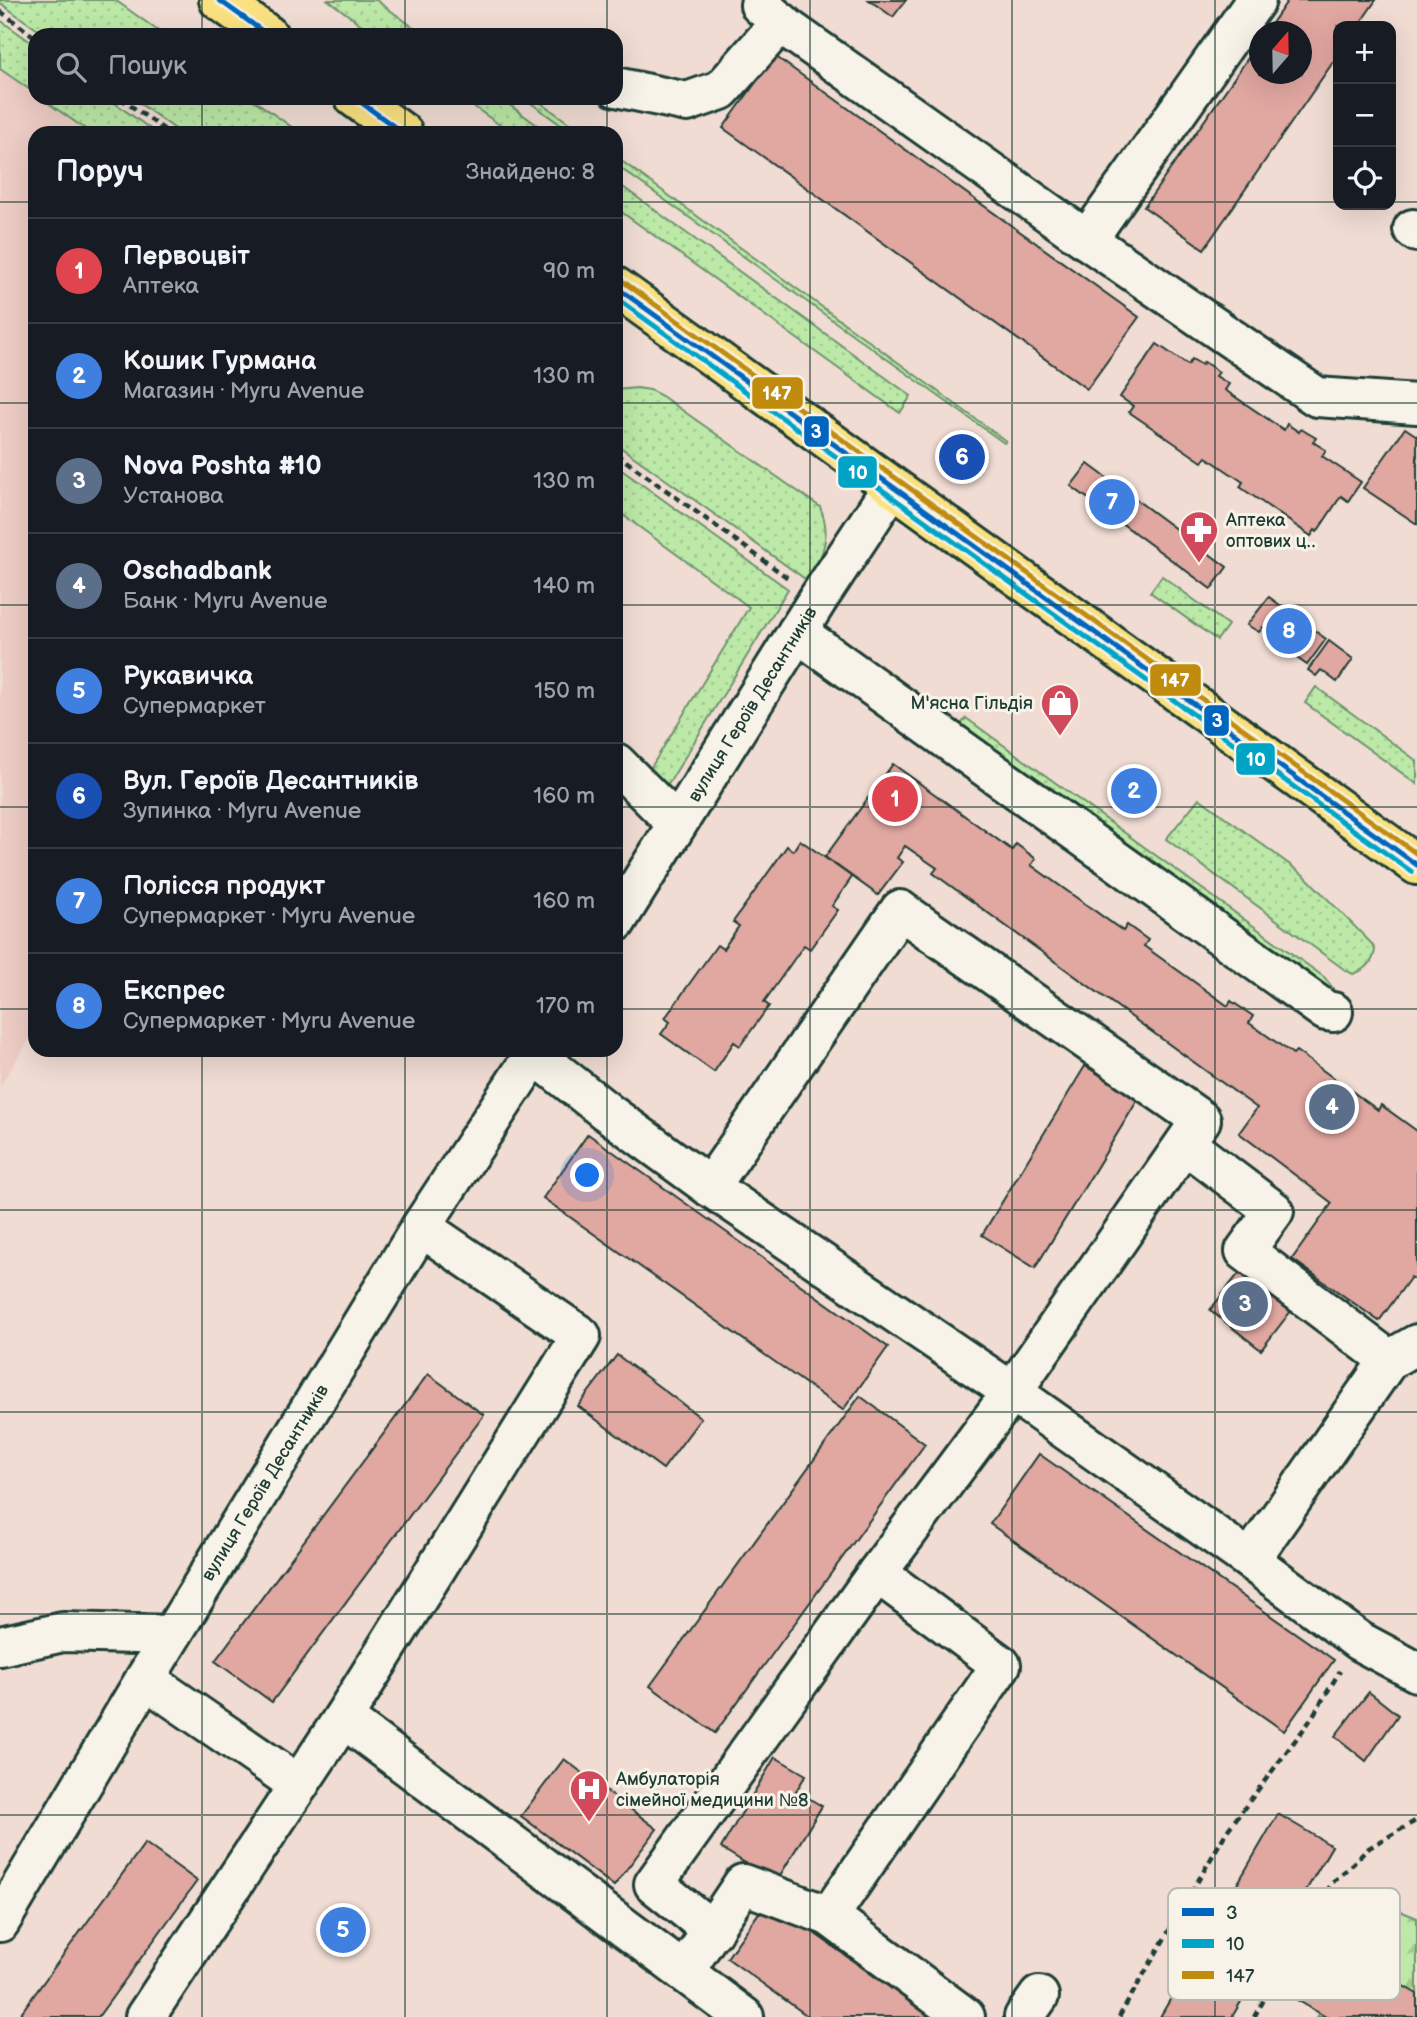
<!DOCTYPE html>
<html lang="uk">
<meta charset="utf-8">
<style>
body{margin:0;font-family:"Balsamiq Sans",sans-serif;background:#20242c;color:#f1f3f6}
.controls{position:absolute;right:21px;top:21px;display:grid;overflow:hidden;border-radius:14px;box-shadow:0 7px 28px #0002}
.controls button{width:63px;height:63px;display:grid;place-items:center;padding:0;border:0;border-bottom:2px solid #363941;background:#171b24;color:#f1f3f6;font:35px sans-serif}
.compass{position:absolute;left:1249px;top:21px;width:63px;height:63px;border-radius:50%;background:#171b24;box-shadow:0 7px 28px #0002;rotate:20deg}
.you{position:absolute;left:588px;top:1176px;width:24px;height:24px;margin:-18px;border:5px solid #fff;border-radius:50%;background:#1a73e8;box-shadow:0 0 0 10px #1a73e833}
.badge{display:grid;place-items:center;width:46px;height:46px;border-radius:50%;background:#d1495b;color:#fff;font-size:23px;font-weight:700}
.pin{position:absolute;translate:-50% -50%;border:4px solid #fff;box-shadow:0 2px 7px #0006}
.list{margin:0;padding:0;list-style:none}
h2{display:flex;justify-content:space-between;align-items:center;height:91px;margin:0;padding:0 28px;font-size:30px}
h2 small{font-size:23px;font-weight:400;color:#9ea1a6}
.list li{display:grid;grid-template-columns:46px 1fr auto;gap:21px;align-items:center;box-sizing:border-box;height:105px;padding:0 28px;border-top:2px solid #363941}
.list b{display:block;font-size:26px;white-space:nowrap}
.list p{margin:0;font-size:23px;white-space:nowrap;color:#9ea1a6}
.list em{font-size:23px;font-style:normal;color:#9ea1a6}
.icon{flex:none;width:38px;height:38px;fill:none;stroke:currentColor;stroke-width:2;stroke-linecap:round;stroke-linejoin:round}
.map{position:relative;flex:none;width:1417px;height:2017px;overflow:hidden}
.search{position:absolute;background:#171b24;box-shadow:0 7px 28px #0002;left:28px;top:28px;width:595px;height:77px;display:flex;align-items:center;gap:18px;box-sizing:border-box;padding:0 24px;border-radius:21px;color:#9ea1a6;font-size:26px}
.panel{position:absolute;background:#171b24;box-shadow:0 7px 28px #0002;left:28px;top:126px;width:595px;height:931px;border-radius:21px}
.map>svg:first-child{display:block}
.built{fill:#ecccc4}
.grass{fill:url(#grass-dots);stroke:#6e936e;stroke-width:2}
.forest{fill:url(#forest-firs);stroke:#6e936e;stroke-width:2}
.building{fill:#e1a7a1;stroke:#1f3d34;stroke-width:2}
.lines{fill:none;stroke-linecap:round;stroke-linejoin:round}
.minor-casing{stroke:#1f3d34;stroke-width:44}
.major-casing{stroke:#1f3d34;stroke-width:44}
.path{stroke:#1f3d34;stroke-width:4.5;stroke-dasharray:7 5;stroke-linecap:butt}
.minor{stroke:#f7f3e8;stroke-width:38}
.major{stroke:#fae180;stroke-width:38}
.bus-1-casing{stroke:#f7f3e8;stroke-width:10}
.bus-2-casing{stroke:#f7f3e8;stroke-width:10}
.bus-3-casing{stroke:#f7f3e8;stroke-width:10}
.bus-1{stroke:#0065bd;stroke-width:5}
.bus-2{stroke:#02a4c6;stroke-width:5}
.bus-3{stroke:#c18c0d;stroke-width:5}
.grid{fill:none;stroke:#1f3d34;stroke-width:2;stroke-opacity:0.55}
.labels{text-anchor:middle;stroke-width:6;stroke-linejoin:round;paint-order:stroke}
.poi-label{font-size:18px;fill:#1f3d34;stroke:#f7f3e8;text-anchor:start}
.street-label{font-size:18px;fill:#1f3d34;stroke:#f7f3e8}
.key{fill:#f7f3e8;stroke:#b6bcb2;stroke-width:2}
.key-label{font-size:19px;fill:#1f3d34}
.line-badge{stroke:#f7f3e8;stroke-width:2.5}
.badge-label{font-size:19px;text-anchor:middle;font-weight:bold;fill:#fff}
</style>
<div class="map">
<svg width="1417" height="2017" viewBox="0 0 1417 2017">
<defs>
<pattern id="grass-dots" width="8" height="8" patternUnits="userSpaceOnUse" patternTransform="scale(1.75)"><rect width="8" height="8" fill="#bce9a7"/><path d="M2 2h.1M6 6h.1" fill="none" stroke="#a1c990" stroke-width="1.8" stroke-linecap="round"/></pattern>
<pattern id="forest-firs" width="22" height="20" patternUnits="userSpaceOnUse" patternTransform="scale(1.75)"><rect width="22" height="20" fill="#bce9a7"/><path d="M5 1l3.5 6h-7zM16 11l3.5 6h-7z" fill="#a1c990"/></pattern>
</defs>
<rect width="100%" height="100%" fill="#f0dcd3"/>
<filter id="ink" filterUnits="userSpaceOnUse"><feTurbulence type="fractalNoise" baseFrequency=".0143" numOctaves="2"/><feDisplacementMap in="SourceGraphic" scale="14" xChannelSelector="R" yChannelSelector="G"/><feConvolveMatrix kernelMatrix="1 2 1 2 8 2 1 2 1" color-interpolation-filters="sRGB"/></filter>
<g filter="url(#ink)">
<path class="built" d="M0 69 35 93V98H41L91 133H35V1034L30 1038 0 1086Z"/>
<g class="grass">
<path d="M0 0H115L164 35H45L0 3Z"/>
<path d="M328 0H376L424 35H375Z"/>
<path d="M0 20 35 45V93L0 69Z"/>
<path d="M41 98H108L156 133H91Z"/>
<path d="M132 98H251L300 133H181Z"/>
<path d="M462 98H500L548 133H511Z"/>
<path d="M524 98H534L583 133H572Z"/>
<path d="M616 157 1006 441 1004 443 616 165Z"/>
<path d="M616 182 911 396 900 413 616 208Z"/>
<path d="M637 388 650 390 662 396 820 507C832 534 823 557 808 581L616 444V390Z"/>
<path d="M616 466 788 589 669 783H664L647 774 749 607 616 510Z"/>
<path d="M1162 576 1228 625 1217 640 1150 592Z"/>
<path d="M1316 687 1417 761V784L1305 703Z"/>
<path d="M966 718 1324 977 1333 988V995L953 734Z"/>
<path d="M1199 798 1305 876 1372 944 1375 950C1373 964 1365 970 1353 974L1345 970 1166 839Z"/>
</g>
<path class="forest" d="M1400 1911 1417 1918V2017H1317Z"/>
<g class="building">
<path d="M869 0H906L893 17Z"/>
<path d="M1288 0H1376L1358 26H1338V55L1204 249 1144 207 1260 41V74H1302V32H1266Z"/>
<path d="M775 56 1139 317 1087 389 723 128Z"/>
<path d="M1157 344 1188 365 1192 359 1202 365 1204 362 1219 372 1216 376 1229 384 1225 390 1284 430 1287 424 1299 432 1301 429 1316 438 1313 442 1326 450 1322 456 1361 482 1348 501 1341 496 1317 532 1315 530 1311 536 1240 487 1243 482 1206 457 1202 462 1129 412 1133 406 1120 397Z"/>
<path d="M1405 428 1417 436V524L1363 488Z"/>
<path d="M1088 464 1227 567 1211 589 1071 486Z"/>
<path d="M1269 597 1326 639 1307 665 1297 658 1300 654 1263 627 1259 632 1247 625Z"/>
<path d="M1329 641 1353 659 1337 682 1321 670 1316 676 1308 670Z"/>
<path d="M893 764 1012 850 1016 844 1036 859 1031 865 1123 931 1127 925 1148 940 1144 946 1228 1006 1231 1001 1253 1016 1249 1023 1293 1054 1296 1051 1378 1110 1381 1105 1417 1131V1281L1411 1277 1379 1321 1292 1259 1332 1203 1239 1133 1257 1108 933 873 937 868 905 846 897 858 903 862 878 895 825 857Z"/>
<path d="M800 840 852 877 832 906 838 910 810 949 804 945 764 1002 769 1006 740 1046 734 1042 714 1072 661 1034 670 1022 665 1018 717 945 723 949 739 926 733 922 787 846 793 851Z"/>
<path d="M1085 1066 1139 1098 1035 1268 982 1235Z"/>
<path d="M588 1134 888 1347 843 1410 543 1198Z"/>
<path d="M1240 1272 1291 1311 1261 1350 1210 1310Z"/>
<path d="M617 1355 701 1418 663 1469 578 1406Z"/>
<path d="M428 1374 484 1415 272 1702 215 1661Z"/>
<path d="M860 1396 925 1444 715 1733 650 1686Z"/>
<path d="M1039 1454 1334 1660 1284 1731 990 1524Z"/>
<path d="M1369 1692 1398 1715 1366 1761 1335 1736Z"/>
<path d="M775 1757 806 1775 796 1791 822 1806 776 1882 721 1848Z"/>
<path d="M564 1759 657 1829 614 1886 521 1816Z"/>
<path d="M1278 1814 1332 1846 1232 2017H1160Z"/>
<path d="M145 1843 197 1881 98 2017H18Z"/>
<path d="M768 1900 931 2017H809L727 1958Z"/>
<path d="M1325 1940 1417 1994V2017H1326L1292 1997Z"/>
</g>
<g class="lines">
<g class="minor-casing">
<g id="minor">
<path d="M764 0 760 5 790 30 1087 240"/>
<path d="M1256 0 1087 240 1317 397 1417 404"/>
<path d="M616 87 687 102 721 90 781 22"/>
<path d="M1413 229 1417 232"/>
<path d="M797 632 1326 1011 1333 1012"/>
<path d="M616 763 677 824"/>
<path id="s1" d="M616 922 818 599 892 487"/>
<path d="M534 1054 607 1112 710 1187 1012 1392 1250 1560 1359 1641 1417 1672"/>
<path d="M1185 1144 1274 1211 1245 1251 1389 1360"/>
<path d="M710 1187 900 910 1201 1120 1012 1392 877 1573 654 1884 713 1931"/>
<path d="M1250 1560 1389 1360 1417 1344"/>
<path d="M0 1646 63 1632 171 1635"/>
<path d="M145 1679 299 1785"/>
<path d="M343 1718 744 2017"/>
<path d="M829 1916 965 2017"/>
<path id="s2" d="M0 1922 145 1679 421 1227 537 1050"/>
<path d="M684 1972 743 1884 829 1916 1001 1665 877 1573"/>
<path d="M145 2017 343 1718 581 1336 421 1227"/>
<path d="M1024 2017 1039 1996"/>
</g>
</g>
<g class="major-casing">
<g id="major">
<path d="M219 0 268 35"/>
<path d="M355 98 403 133"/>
<path d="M616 287C883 480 1149 674 1417 865"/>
</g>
</g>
<g class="path">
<path d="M0 11 35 37"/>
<path d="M120 98 169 133"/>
<path d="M616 454 788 578"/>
<path d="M1119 2017 1227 1831 1309 1722 1340 1671"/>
<path d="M1254 2017 1332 1883 1369 1848 1417 1820"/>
</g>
<use href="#minor" class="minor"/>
<use href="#major" class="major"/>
<g class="bus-1-casing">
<g id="bus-1">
<path d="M219 0 268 35"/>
<path d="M355 98 403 133"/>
<path d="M616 287 1417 865"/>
</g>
</g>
<g class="bus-2-casing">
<path id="bus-2" d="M616 298 1412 872"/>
</g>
<g class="bus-3-casing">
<path id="bus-3" d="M621 280 1417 854"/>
</g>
<use href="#bus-1" class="bus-1"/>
<use href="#bus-2" class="bus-2"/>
<use href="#bus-3" class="bus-3"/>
</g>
</g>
<path class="grid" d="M202 0V35M405 0V35M607 0V35M810 0V2017M1012 0V2017M1215 0V2017M202 98V133M405 98V133M607 98V133M0 202H35M616 202H1338M1391 202H1417M0 403H35M616 403H1417M0 605H35M616 605H1417M0 807H35M616 807H1417M0 1009H35M616 1009H1417M202 1050V2017M405 1050V2017M607 1050V2017M0 1210H1417M0 1412H1417M0 1614H1417M0 1815H1417"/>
<defs>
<g id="pharmacy-pin" transform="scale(2.0125)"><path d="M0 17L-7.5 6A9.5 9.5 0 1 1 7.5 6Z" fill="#d1495b" stroke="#f7f3e8"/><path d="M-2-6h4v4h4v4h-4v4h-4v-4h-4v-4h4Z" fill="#fff"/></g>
<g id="shop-pin" transform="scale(2.0125)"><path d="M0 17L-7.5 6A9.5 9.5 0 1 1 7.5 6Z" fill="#d1495b" stroke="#f7f3e8"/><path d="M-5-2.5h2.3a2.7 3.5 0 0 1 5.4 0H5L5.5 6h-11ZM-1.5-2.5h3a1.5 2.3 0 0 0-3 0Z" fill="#fff"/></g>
<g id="hospital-pin" transform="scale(2.0125)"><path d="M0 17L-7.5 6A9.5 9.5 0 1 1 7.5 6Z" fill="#d1495b" stroke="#f7f3e8"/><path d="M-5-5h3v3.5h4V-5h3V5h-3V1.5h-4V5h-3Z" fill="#fff"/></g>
</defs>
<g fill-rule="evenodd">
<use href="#pharmacy-pin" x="1199" y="530"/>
<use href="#shop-pin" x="1060" y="703"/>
<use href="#hospital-pin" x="589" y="1789"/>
</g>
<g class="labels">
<g class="poi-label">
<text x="1226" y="526">Аптека<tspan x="1226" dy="21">оптових ц‥</tspan></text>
<text x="1033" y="709" text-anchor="end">М'ясна Гільдія</text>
<text x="616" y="1785">Амбулаторія<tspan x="616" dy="21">сімейної медицини №8</tspan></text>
</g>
<g class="street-label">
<text dy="6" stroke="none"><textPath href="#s1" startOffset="257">вулиця Героїв Десантників</textPath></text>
<text dy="6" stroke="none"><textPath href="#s2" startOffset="513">вулиця Героїв Десантників</textPath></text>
</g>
</g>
<rect x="1168" y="1888" width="232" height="112" rx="10" class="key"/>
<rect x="1182" y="1908" width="32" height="8" fill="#0065bd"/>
<rect x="1182" y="1939" width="32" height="9" fill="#02a4c6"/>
<rect x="1182" y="1971" width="32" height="8" fill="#c18c0d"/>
<g class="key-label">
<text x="1226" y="1919">3</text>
<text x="1226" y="1950">10</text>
<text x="1226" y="1982">147</text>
</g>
<g class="line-badge">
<rect x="751" y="376" width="53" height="34" rx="7" fill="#c18c0d"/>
<rect x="803" y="415" width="27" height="33" rx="7" fill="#0065bd"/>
<rect x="837" y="455" width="41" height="34" rx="7" fill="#02a4c6"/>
<rect x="1149" y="663" width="53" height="34" rx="7" fill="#c18c0d"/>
<rect x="1203" y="704" width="27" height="33" rx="7" fill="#0065bd"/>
<rect x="1235" y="742" width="41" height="34" rx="7" fill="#02a4c6"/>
</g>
<g class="badge-label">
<text x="777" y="400">147</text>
<text x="816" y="438">3</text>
<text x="858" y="479">10</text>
<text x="1175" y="687">147</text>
<text x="1217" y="727">3</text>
<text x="1256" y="766">10</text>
</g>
</svg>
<div class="controls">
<button>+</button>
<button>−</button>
<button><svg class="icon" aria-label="locate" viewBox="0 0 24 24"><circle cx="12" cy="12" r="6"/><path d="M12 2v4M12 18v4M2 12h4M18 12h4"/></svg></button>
</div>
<svg class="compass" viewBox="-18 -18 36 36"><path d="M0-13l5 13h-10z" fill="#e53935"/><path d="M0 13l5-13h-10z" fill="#9ea1a6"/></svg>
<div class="you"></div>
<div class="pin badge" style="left:895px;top:799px;background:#e0444e">1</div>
<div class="pin badge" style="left:1134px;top:791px;background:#3f7fe0">2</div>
<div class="pin badge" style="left:1245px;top:1304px;background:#5c6f8a">3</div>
<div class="pin badge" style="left:1332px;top:1107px;background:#5c6f8a">4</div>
<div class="pin badge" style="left:343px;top:1930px;background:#3f7fe0">5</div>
<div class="pin badge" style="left:962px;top:457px;background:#1a4fb4">6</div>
<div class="pin badge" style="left:1112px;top:502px;background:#3f7fe0">7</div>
<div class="pin badge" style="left:1289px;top:631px;background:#3f7fe0">8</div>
<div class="search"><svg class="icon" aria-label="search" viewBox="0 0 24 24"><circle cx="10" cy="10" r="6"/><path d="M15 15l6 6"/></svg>Пошук</div>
<section class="panel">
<h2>Поруч<small>Знайдено: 8</small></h2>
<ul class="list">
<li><span class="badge" style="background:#e0444e">1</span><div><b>Первоцвіт</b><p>Аптека</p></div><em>90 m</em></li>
<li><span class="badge" style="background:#3f7fe0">2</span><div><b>Кошик Гурмана</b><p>Магазин · Myru Avenue</p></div><em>130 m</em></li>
<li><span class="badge" style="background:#5c6f8a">3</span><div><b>Nova Poshta #10</b><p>Установа</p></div><em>130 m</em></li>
<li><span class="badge" style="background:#5c6f8a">4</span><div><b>Oschadbank</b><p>Банк · Myru Avenue</p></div><em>140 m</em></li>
<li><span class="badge" style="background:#3f7fe0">5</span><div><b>Рукавичка</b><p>Супермаркет</p></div><em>150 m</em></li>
<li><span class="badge" style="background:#1a4fb4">6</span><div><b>Вул. Героїв Десантників</b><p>Зупинка · Myru Avenue</p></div><em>160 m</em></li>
<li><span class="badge" style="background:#3f7fe0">7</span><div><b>Полісся продукт</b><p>Супермаркет · Myru Avenue</p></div><em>160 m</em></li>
<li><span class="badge" style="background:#3f7fe0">8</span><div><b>Експрес</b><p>Супермаркет · Myru Avenue</p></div><em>170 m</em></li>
</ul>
</section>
</div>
